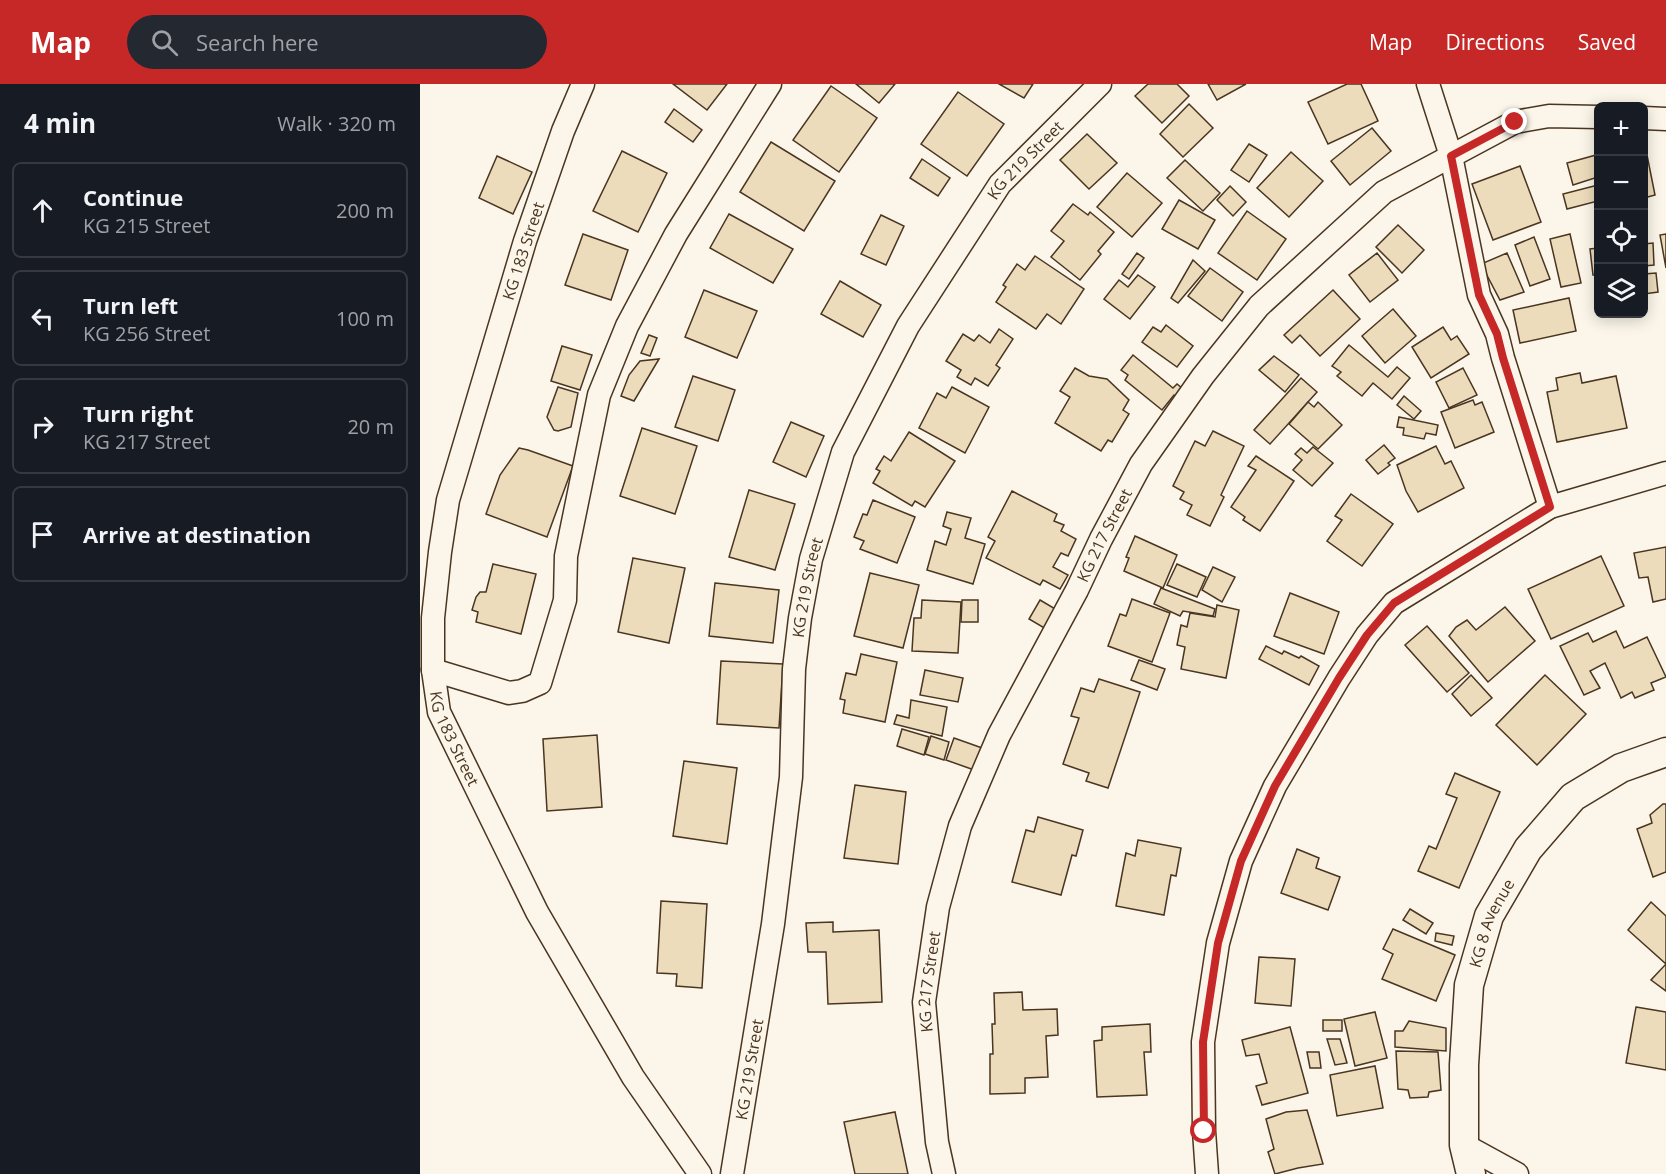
<!DOCTYPE html>
<meta charset="utf-8">
<style>
body{margin:0;font-family:"Open Sans",sans-serif;background:#242831;color:#f1f3f6}
.controls{position:absolute;right:18px;top:18px;display:grid;overflow:hidden;border-radius:9px;box-shadow:0 3px 15px #0003}
.controls button{width:54px;height:54px;display:grid;place-items:center;padding:0;border:0;border-bottom:2px solid #363941;background:#171b24;color:#f1f3f6;font:30px sans-serif}
.stop{position:absolute;width:18px;height:18px;margin:-14px;border:4px solid #c62828;border-radius:50%;background:#fff}
.stop.end{background:#c62828;border-color:#fff;box-shadow:0 2px 6px #0008}
.list{margin:0;padding:0;list-style:none}
h2{display:flex;justify-content:space-between;align-items:center;height:78px;margin:0;padding:0 24px;font-size:26px}
h2 small{font-size:20px;font-weight:400;color:#9ea1a6}
.list li{display:grid;grid-template-columns:39px 1fr auto;gap:18px;align-items:center;box-sizing:border-box;height:96px;margin:0 12px 12px;padding:0 12px;border:2px solid #363941;border-radius:9px}
.list b{display:block;font-size:22px;white-space:nowrap}
.list p{margin:0;font-size:20px;white-space:nowrap;color:#9ea1a6}
.list em{font-size:20px;font-style:normal;color:#9ea1a6}
.icon{flex:none;width:33px;height:33px;fill:none;stroke:currentColor;stroke-width:2;stroke-linecap:round;stroke-linejoin:round}
.map{position:relative;flex:none;width:1246px;height:1090px;overflow:hidden}
header{display:flex;align-items:center;gap:36px;box-sizing:border-box;height:84px;padding:0 30px;background:#c62828;color:#fff}
header strong{font-size:28px}
nav{display:flex;gap:33px;margin-inline-start:auto;font-size:21px}
.search{width:420px;height:54px;background:#242831;display:flex;align-items:center;gap:15px;box-sizing:border-box;padding:0 21px;border-radius:33px;color:#9ea1a6;font-size:22px}
main{display:flex}
aside{flex:1;background:#171b24}
.map>svg:first-child{display:block}
.building{fill:#ecdcbc;stroke:#4a3520;stroke-width:1.5}
.lines{fill:none;stroke-linecap:round;stroke-linejoin:round}
.minor-casing{stroke:#4a3520;stroke-width:25}
.tertiary-casing{stroke:#4a3520;stroke-width:31}
.minor{stroke:#fbf6e9;stroke-width:22}
.tertiary{stroke:#fbf6e9;stroke-width:28}
.route{stroke:#c62828;stroke-width:8}
.labels{text-anchor:middle;stroke-width:4.5;stroke-linejoin:round;paint-order:stroke}
.street-label{font-size:16px;fill:#4a3520;stroke:#fbf6e9}
</style>
<header>
<strong>Map</strong>
<div class="search"><svg class="icon" aria-label="search" viewBox="0 0 24 24"><circle cx="10" cy="10" r="6"/><path d="M15 15l6 6"/></svg>Search here</div>
<nav><a>Map</a><a>Directions</a><a>Saved</a></nav>
</header>
<main>
<aside>
<h2>4 min<small>Walk · 320 m</small></h2>
<ul class="list">
<li><svg class="icon" aria-label="ahead" viewBox="0 0 24 24"><path d="M12 20V5M6 11l6-6 6 6"/></svg><div><b>Continue</b><p>KG 215 Street</p></div><em>200 m</em></li>
<li><svg class="icon" aria-label="left" viewBox="0 0 24 24"><path d="M17 20v-9H6M10 6l-5 5 5 5"/></svg><div><b>Turn left</b><p>KG 256 Street</p></div><em>100 m</em></li>
<li><svg class="icon" aria-label="right" viewBox="0 0 24 24"><path d="M7 20v-9h11M14 6l5 5-5 5"/></svg><div><b>Turn right</b><p>KG 217 Street</p></div><em>20 m</em></li>
<li><svg class="icon" aria-label="arrive" viewBox="0 0 24 24"><path d="M6 21V4h12l-3 4 3 4H6"/></svg><div><b>Arrive at destination</b></div></li>
</ul>
</aside>
<div class="map">
<svg width="1246" height="1090" viewBox="0 0 1246 1090">
<rect width="100%" height="100%" fill="#fbf6e9"/>
<g class="building">
<path d="M253 0H307L287 26Z"/>
<path d="M436 0H475L459 19Z"/>
<path d="M579 0H613L604 14Z"/>
<path d="M728 0H757L769 12 742 39 715 12Z"/>
<path d="M788 0H826L797 16Z"/>
<path d="M927 0H941L958 37 908 60 888 18Z"/>
<path d="M411 2 457 34 419 88 373 56Z"/>
<path d="M538 8 584 40 547 92 501 60Z"/>
<path d="M769 20 793 44 763 73 740 50Z"/>
<path d="M254 25 282 46 273 58 245 38Z"/>
<path d="M952 44 971 67 930 101 911 77Z"/>
<path d="M667 50 697 79 669 105 640 76Z"/>
<path d="M1224 56 1235 111 1224 114Z"/>
<path d="M351 58 415 97 384 147 320 108Z"/>
<path d="M829 60 847 71 829 98 811 86Z"/>
<path d="M202 67 247 89 218 148 173 127Z"/>
<path d="M871 68 903 97 869 133 837 104Z"/>
<path d="M1176 71 1178 79V93L1153 101 1147 79Z"/>
<path d="M77 72 112 88 93 130 59 114Z"/>
<path d="M502 75 530 94 518 112 490 94Z"/>
<path d="M765 76 800 109 783 127 747 94Z"/>
<path d="M1100 82 1121 138 1073 156 1052 100Z"/>
<path d="M707 89 742 119 712 153 677 123Z"/>
<path d="M1178 101V117L1147 125 1143 110Z"/>
<path d="M810 102 826 118 813 132 797 116Z"/>
<path d="M759 116 795 136 778 165 742 145Z"/>
<path d="M653 120 668 131 670 128 694 148 678 167 681 170 660 196 631 173 644 157 631 147Z"/>
<path d="M827 127 866 155 837 196 798 169Z"/>
<path d="M309 130 373 165 353 199 290 164Z"/>
<path d="M461 131 484 142 466 181 441 170Z"/>
<path d="M978 141 1004 166 982 189 956 163Z"/>
<path d="M163 150 208 166 191 216 145 201Z"/>
<path d="M1150 150 1161 199 1141 203 1130 155Z"/>
<path d="M1246 150V184L1240 151Z"/>
<path d="M1114 153 1130 195 1110 202 1095 161Z"/>
<path d="M1233 159 1234 181 1224 182V160Z"/>
<path d="M1178 164V191H1173L1170 165Z"/>
<path d="M717 169 724 174 709 195 702 190Z"/>
<path d="M957 169 978 196 950 218 929 191Z"/>
<path d="M1087 169 1104 208 1080 216 1061 180Z"/>
<path d="M615 172 664 205 641 240 627 230 616 245 576 218 586 203 583 201 597 180 605 186Z"/>
<path d="M773 176 785 187 758 219 751 214Z"/>
<path d="M790 184 823 208 802 237 768 212Z"/>
<path d="M1236 189 1238 208 1224 210V190Z"/>
<path d="M718 191 735 203 710 235 684 215 699 196 708 203Z"/>
<path d="M420 197 461 221 443 253 401 230Z"/>
<path d="M284 206 337 227 317 274 265 253Z"/>
<path d="M913 206 940 235 900 272 880 251 872 259 864 251Z"/>
<path d="M1149 214 1156 247 1100 259 1093 226Z"/>
<path d="M973 225 996 252 965 279 942 252Z"/>
<path d="M746 241 773 262 757 283 722 258 733 243 741 248Z"/>
<path d="M1023 243 1031 256 1037 252 1049 270 1011 294 992 263Z"/>
<path d="M579 245 593 255 576 281 580 284 568 302 555 294 551 301 537 293 541 286 526 277 543 250 554 257 559 251 570 259Z"/>
<path d="M229 251 237 254 230 272 221 269Z"/>
<path d="M929 261 968 293 977 283 990 294 972 315 953 299 942 312 917 292 921 288 912 282Z"/>
<path d="M142 262 172 271 160 306 131 297Z"/>
<path d="M713 271 753 304 757 300 767 308 760 316 754 311 742 326 705 296 708 291 701 286Z"/>
<path d="M854 272 879 291 865 308 839 286Z"/>
<path d="M239 275 214 317 201 312 209 291 220 277Z"/>
<path d="M655 284 669 292 687 295 709 316 703 326 709 330 692 358 688 356 681 367 635 339 650 313 640 307Z"/>
<path d="M1043 284 1057 311 1029 324 1016 298Z"/>
<path d="M1160 289 1162 299 1196 292 1207 344 1137 358 1127 308 1138 306 1136 294Z"/>
<path d="M273 292 315 306 298 357 255 343Z"/>
<path d="M881 294 897 308 850 360 834 346Z"/>
<path d="M138 303 158 309 151 343 138 347 134 346 127 333Z"/>
<path d="M532 303 569 323 545 369 499 344 517 309 526 314Z"/>
<path d="M984 312 1001 327 994 335 977 321Z"/>
<path d="M1053 316 1055 321 1062 318 1074 348 1035 364 1021 328Z"/>
<path d="M888 318 894 323 898 318 922 341 898 365 869 340Z"/>
<path d="M979 333 1018 341 1016 351 1006 349 1004 355 983 351 984 344 977 343Z"/>
<path d="M371 338 404 352 386 393 353 378Z"/>
<path d="M222 344 277 362 255 430 200 412Z"/>
<path d="M793 347 824 362 801 411 804 413 790 442 767 431 772 421 760 415 764 408 753 402 775 357 785 362Z"/>
<path d="M489 348 535 377 505 423 495 417 492 422 453 399 460 387 456 385 464 372 471 377Z"/>
<path d="M964 361 975 374 968 379 970 381 958 390 946 376Z"/>
<path d="M1016 362 1025 380 1031 377 1044 404 998 428 986 407 977 381Z"/>
<path d="M893 363 913 379 892 402 873 386 882 376 875 370 881 364 887 369Z"/>
<path d="M99 364 108 366 153 382 127 453 66 430 80 391Z"/>
<path d="M836 372 874 397 840 447 823 436 825 433 811 423 836 386 828 382Z"/>
<path d="M329 406 375 420 355 486 309 473Z"/>
<path d="M592 407 637 430 634 437 644 441 641 447 656 455 648 472 641 469 633 483 648 491 640 505 623 496 620 501 566 474 575 457 568 453Z"/>
<path d="M931 410 973 440 942 482 907 457 922 436 915 432Z"/>
<path d="M453 416 495 433 477 479 440 465 444 457 434 453 443 430 447 431Z"/>
<path d="M527 428 551 434 545 454 565 460 553 500 507 486 515 457 526 461 531 445 523 442Z"/>
<path d="M715 452 757 471 743 504 704 487 709 474 706 473Z"/>
<path d="M1246 463V515L1233 518 1228 493 1219 494 1214 469Z"/>
<path d="M1181 472 1204 522 1131 555 1108 505Z"/>
<path d="M213 474 265 484 249 559 198 548Z"/>
<path d="M73 480 116 490 101 550 56 538 58 528 52 526 56 513 60 508H66Z"/>
<path d="M757 480 786 493 777 513 747 501Z"/>
<path d="M793 483 815 493 802 518 782 506Z"/>
<path d="M450 489 499 501 483 564 434 552Z"/>
<path d="M295 499 359 506 353 559 289 552Z"/>
<path d="M741 504 795 525 793 532 763 527 760 532 734 520Z"/>
<path d="M870 509 919 528 904 570 854 552Z"/>
<path d="M712 515 750 529 732 578 688 562 700 530 706 532Z"/>
<path d="M502 516 541 518 538 569 492 567 494 534H501Z"/>
<path d="M542 516H558V538H541Z"/>
<path d="M620 516 637 526 626 545 609 535Z"/>
<path d="M797 521 819 526 806 594 761 585 765 563 757 561 761 541 767 543 770 529 795 533Z"/>
<path d="M1085 523 1115 557 1068 598 1029 552 1036 543 1047 536 1056 546Z"/>
<path d="M1007 542 1049 589 1027 608 985 561Z"/>
<path d="M1196 547 1204 564 1227 553 1246 593 1231 599 1234 606 1215 614 1212 608 1201 614 1185 579 1170 587 1180 604 1164 611 1140 562 1168 549 1173 558Z"/>
<path d="M846 562 862 570 864 567 879 574 881 572 899 582 889 601 839 575Z"/>
<path d="M441 570 477 578 465 638 423 629 425 616 420 615 426 589 436 591Z"/>
<path d="M719 576 745 585 737 606 711 596Z"/>
<path d="M301 577 363 580 359 644 297 640Z"/>
<path d="M505 586 543 594 538 618 500 611Z"/>
<path d="M1051 591 1072 614 1051 632 1032 610Z"/>
<path d="M1125 591 1166 630 1117 681 1076 641Z"/>
<path d="M679 595 720 608 688 704 666 697 669 689 643 680 659 634 651 632 661 604 674 608Z"/>
<path d="M491 616 527 623 522 652 474 640 477 631 489 634Z"/>
<path d="M482 645 509 653 504 671 477 662Z"/>
<path d="M177 651 182 723 127 727 123 655Z"/>
<path d="M511 652 529 658 524 676 505 670Z"/>
<path d="M534 654 565 665 557 687 526 676Z"/>
<path d="M264 677 317 684 307 760 253 752Z"/>
<path d="M1035 689 1080 708 1039 804 998 787 1009 762 1016 765 1037 714 1026 710Z"/>
<path d="M435 701 486 708 478 780 424 774Z"/>
<path d="M1243 720H1246V788L1233 793 1217 745 1232 739 1230 731Z"/>
<path d="M618 733 663 746 656 772 652 771 641 811 592 798 606 746 614 748Z"/>
<path d="M718 756 761 764 756 792 751 791 744 831 696 822 706 769 715 772Z"/>
<path d="M877 765 899 774 896 784 920 793 908 826 861 809Z"/>
<path d="M241 817 287 820 282 904 256 902 257 890 237 889Z"/>
<path d="M1231 818 1246 832V880L1208 846Z"/>
<path d="M990 825 1013 839 1006 850 983 836Z"/>
<path d="M413 838V848L459 846 462 918 408 920 406 868H388L386 839Z"/>
<path d="M973 845 1035 871 1016 917 962 895 973 870 963 865Z"/>
<path d="M1016 849 1034 852 1032 861 1015 857Z"/>
<path d="M839 873 875 875 871 922 835 919Z"/>
<path d="M1246 880V907L1231 896Z"/>
<path d="M602 908 603 926 637 925 638 951 626 952 628 993 605 994V1009L570 1010V970H573L572 940H575L574 909Z"/>
<path d="M1216 923 1246 928V986L1206 979Z"/>
<path d="M955 928 967 974 935 982 924 935Z"/>
<rect x="903" y="936" width="19" height="11"/>
<path d="M989 937 1026 944V967L975 963V947H983Z"/>
<path d="M730 940 731 968H724L727 1011 677 1013 674 957 682 956V943Z"/>
<path d="M870 943 888 1009 842 1021 836 1002 847 999 839 970 826 972 822 956Z"/>
<path d="M907 955H920L927 979 915 981Z"/>
<path d="M976 967 1018 968 1021 1006 1009 1008 1008 1013 990 1014 988 1006 978 1005Z"/>
<path d="M887 968H899L901 984H890Z"/>
<path d="M955 982 963 1024 917 1032 910 991Z"/>
<path d="M887 1026 903 1080 878 1084 855 1090 848 1068 854 1065 846 1035 866 1028Z"/>
<path d="M475 1028 488 1090H435L424 1038Z"/>
</g>
<g class="lines">
<g class="minor-casing">
<g id="minor">
<path id="s1" d="M163 0 143 47 105 157 28 416 20 468 13 534V586L19 628 117 828 213 993 280 1090"/>
<path d="M1008 0 1031 72 1059 211 1077 250 1083 274 1130 423"/>
<path d="M1224 34 1246 35"/>
<path d="M13 586 89 609 102 607 120 599 145 516 146 472 179 311 207 242 256 150 350 0"/>
<path d="M1044 1061 1097 1090"/>
<path id="s2" d="M312 1090 353 840 371 693 374 585 380 534 391 475 423 368 488 242 580 100 680 0"/>
<path id="s3" d="M524 1090 517 1058 504 918 518 823 540 742 579 651 657 506 681 455 721 380 783 292 839 222 964 108 1095 38 1129 32 1178 33"/>
<path d="M787 1090 784 1047 783 958 798 859 821 777 855 702 919 594 947 551 974 519 1130 423 1246 389"/>
</g>
</g>
<g class="tertiary-casing">
<g id="tertiary">
<path id="s4" d="M1051 1090 1044 1061V981L1049 901 1069 832 1108 765 1153 713 1201 684 1246 668"/>
</g>
</g>
<use href="#minor" class="minor"/>
<use href="#tertiary" class="tertiary"/>
</g>
<g class="lines">
<path class="route" d="M784 1047 783 958 798 859 821 777 855 702 919 594 947 551 974 519 1130 423 1083 274 1077 250 1059 211 1031 72 1095 38"/>
</g>
<g class="labels">
<g class="street-label">
<text dy="6" stroke="none"><textPath href="#s2" startOffset="1078">KG 219 Street</textPath></text>
<text transform="translate(103 167) rotate(-72)" y="6">KG 183 Street</text>
<text dy="6" stroke="none"><textPath href="#s3" startOffset="678">KG 217 Street</textPath></text>
<text dy="6" stroke="none"><textPath href="#s2" startOffset="592">KG 219 Street</textPath></text>
<text dy="6" stroke="none"><textPath href="#s1" startOffset="681">KG 183 Street</textPath></text>
<text dy="6" stroke="none"><textPath href="#s4" startOffset="256">KG 8 Avenue</textPath></text>
<text dy="6" stroke="none"><textPath href="#s3" startOffset="194">KG 217 Street</textPath></text>
<text dy="6" stroke="none"><textPath href="#s2" startOffset="106">KG 219 Street</textPath></text>
</g>
</g>
</svg>
<div class="controls">
<button>+</button>
<button>−</button>
<button><svg class="icon" aria-label="locate" viewBox="0 0 24 24"><circle cx="12" cy="12" r="6"/><path d="M12 2v4M12 18v4M2 12h4M18 12h4"/></svg></button>
<button><svg class="icon" aria-label="layers" viewBox="0 0 24 24"><path d="M12 4l9 5-9 5-9-5zM3 14l9 5 9-5"/></svg></button>
</div>
<div class="stop" style="left:784px;top:1047px"></div>
<div class="stop end" style="left:1095px;top:38px"></div>
</div>
</main>
